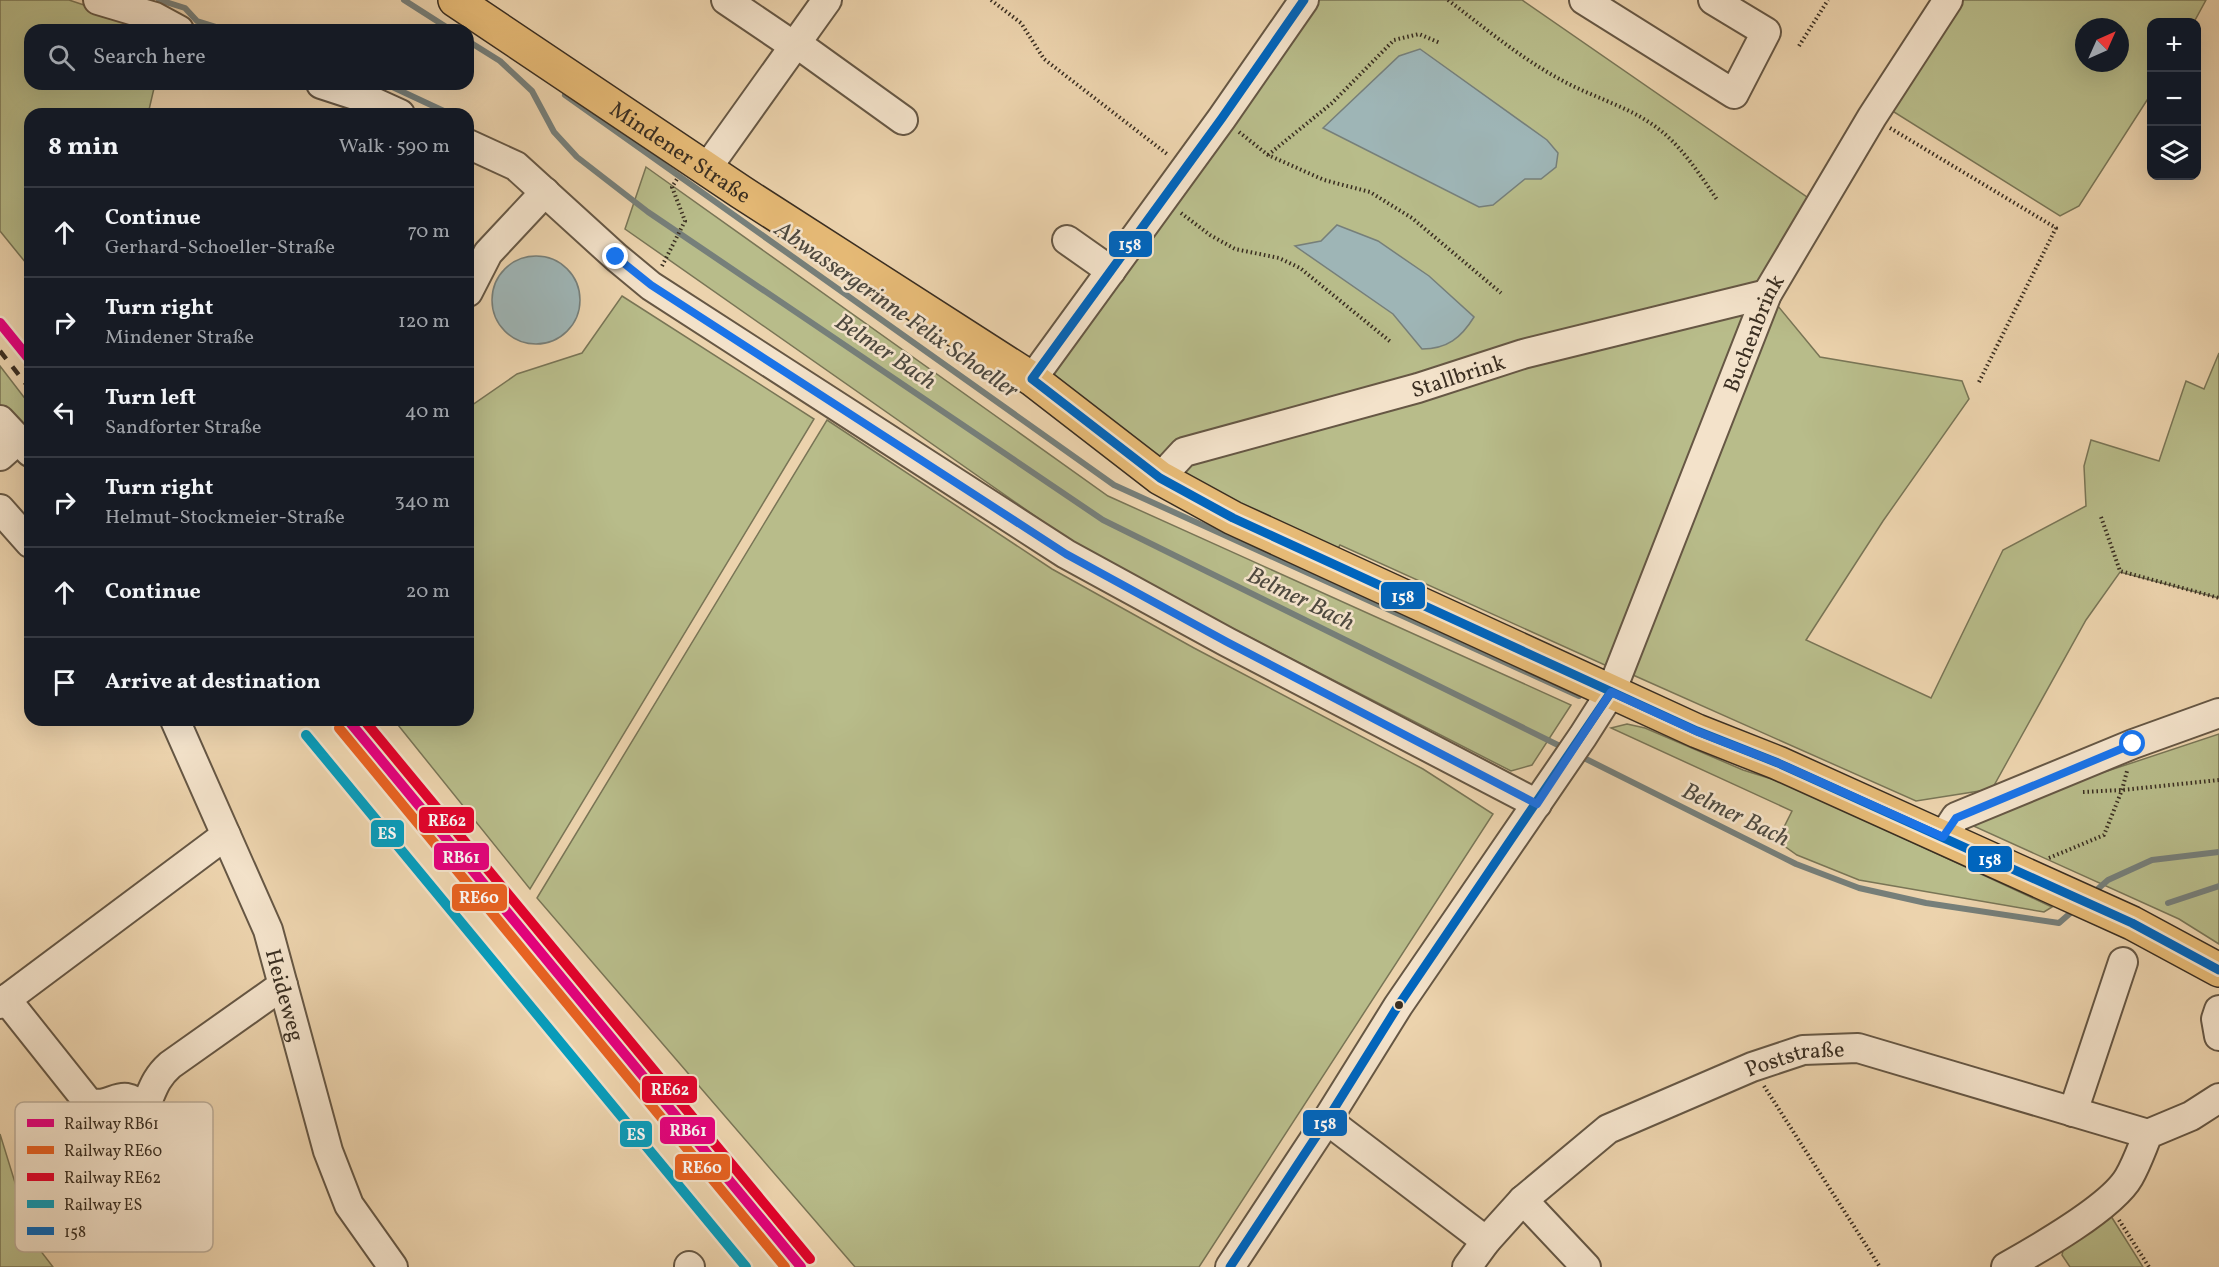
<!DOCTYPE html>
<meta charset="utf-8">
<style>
body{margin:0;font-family:Vollkorn,serif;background:#242831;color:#f1f3f6}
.controls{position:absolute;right:18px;top:18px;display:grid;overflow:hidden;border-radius:12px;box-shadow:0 6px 24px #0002}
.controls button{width:54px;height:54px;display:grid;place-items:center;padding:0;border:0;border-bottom:2px solid #363941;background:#171b24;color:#f1f3f6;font:30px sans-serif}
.compass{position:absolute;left:2075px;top:18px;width:54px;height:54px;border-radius:50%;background:#171b24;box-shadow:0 6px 24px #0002;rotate:45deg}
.stop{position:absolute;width:18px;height:18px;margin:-14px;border:4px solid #1a73e8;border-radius:50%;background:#fff}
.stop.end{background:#1a73e8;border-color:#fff;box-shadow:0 2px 6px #0008}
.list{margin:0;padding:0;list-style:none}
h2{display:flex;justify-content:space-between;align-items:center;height:78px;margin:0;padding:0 24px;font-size:26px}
h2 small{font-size:20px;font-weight:400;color:#9ea1a6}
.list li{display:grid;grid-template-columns:39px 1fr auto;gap:18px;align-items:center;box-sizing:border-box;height:90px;padding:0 24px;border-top:2px solid #363941}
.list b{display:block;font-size:22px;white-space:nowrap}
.list p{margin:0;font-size:20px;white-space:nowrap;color:#9ea1a6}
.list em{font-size:20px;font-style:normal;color:#9ea1a6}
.icon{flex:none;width:33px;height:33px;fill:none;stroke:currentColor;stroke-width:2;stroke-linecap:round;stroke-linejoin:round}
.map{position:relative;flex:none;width:2219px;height:1267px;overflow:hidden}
.search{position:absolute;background:#171b24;box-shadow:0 6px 24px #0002;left:24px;top:24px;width:450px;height:66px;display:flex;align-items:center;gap:15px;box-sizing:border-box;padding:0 21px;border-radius:18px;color:#9ea1a6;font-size:22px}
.panel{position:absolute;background:#171b24;box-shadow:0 6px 24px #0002;left:24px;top:108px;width:450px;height:618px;border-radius:18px}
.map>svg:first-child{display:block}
.green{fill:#b8bc8a;stroke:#797556;stroke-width:1.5;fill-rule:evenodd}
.water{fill:#9eb5b6;stroke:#767f7a;stroke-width:1.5}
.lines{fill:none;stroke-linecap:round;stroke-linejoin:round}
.stream{stroke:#767f7a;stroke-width:6}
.minor-casing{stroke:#665744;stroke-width:32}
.major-casing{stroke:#3a2e21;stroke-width:36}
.path{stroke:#3a2e21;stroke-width:4;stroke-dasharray:1.5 3;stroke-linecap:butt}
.minor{stroke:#f3e2ca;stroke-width:28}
.major{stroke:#e6ba76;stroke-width:33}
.rail{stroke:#3a2e21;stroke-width:4.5;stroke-dasharray:10 10;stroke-linecap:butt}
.bus-1-casing{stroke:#f3e2ca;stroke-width:14}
.bus-1{stroke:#0065bd;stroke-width:9}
.rail-1-casing{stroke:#f3e2ca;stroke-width:15}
.rail-2-casing{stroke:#f3e2ca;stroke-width:15}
.rail-3-casing{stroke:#f3e2ca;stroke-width:15}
.rail-4-casing{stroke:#f3e2ca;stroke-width:15}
.rail-1{stroke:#e5007d;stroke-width:10}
.rail-2{stroke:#e96222;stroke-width:10}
.rail-3{stroke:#e4002b;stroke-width:10}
.rail-4{stroke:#069dbd;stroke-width:10}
.route{stroke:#1a73e8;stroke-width:8}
.bus-dot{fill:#3a2e21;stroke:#f3e2ca;stroke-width:2}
.labels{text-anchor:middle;stroke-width:5;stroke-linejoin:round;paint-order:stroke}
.street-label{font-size:22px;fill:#3a2e21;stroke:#f3e2ca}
.water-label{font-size:24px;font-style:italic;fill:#4e493f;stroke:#f3e2ca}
.key{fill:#f3e2ca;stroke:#bcac97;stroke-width:1.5}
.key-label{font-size:16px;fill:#3a2e21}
.line-badge{stroke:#f3e2ca;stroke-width:2}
.badge-label{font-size:16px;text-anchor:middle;font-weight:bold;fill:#fff}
</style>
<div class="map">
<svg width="2219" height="1267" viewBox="0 0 2219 1267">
<rect width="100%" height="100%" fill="#ecd3ad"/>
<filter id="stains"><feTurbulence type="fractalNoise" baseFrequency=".00333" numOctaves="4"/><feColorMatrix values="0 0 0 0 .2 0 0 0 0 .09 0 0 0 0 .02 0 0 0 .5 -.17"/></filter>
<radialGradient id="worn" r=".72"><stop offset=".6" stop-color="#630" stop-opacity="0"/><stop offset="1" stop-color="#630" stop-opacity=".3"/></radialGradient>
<g class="green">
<path d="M0 0H69L159 30H30V84H155L148 114H30V268L0 231Z"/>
<path d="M1304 0H1522L1820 206 1607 666 1340 545 1330 563 1032 379Z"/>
<path d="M1954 0H2206L2194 22H2152L2151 94 2079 206 2060 216 1886 107ZM2084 27H2120V63H2084Z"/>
<path d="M646 167 1108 496 1571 705 1532 765 1511 771 1152 587 1065 537 625 229Z"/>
<path d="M622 296 814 419 530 889 394 720H468V408L517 374 582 353Z"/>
<path d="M1773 300 1820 357 1962 381 1969 399 1883 521 1806 640 1931 698 2003 550 2086 506 2084 466 2091 440 2159 461 2186 381 2204 389 2219 353V598L2120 572 2086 620 1992 789 1916 801 1633 675Z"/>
<path d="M0 366 30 405V437L0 405Z"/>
<path d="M827 420 1052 569 1194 648 1423 769 1493 814 1199 1267H855L537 898Z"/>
<path d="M1627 724 1645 728 1743 770 1787 784 2052 907 2044 912 1859 880 1797 855 1777 841 1792 811 1611 728Z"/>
<path d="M2219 734V944L2179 919 1969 824 1975 815Z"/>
<path d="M0 1134 33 1241 53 1267H0Z"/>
<path d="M2109 1213 2143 1267H2070L2062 1255 2064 1246Z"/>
</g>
<g class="water">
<path d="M1420 49 1547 140 1558 153 1556 167 1541 179H1525L1493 205 1479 207 1323 128 1399 56Z"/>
<path d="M1337 225 1378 241 1429 276 1474 317C1461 338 1447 349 1422 349L1393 314 1295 246 1321 241Z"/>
<circle cx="536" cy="300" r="44"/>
</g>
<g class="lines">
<g class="stream">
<path d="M159 0 185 8 197 21 226 30"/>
<path d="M404 0 451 30"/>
<path d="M468 41 500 61 532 91 554 132 577 157 648 212 1103 520 1566 749"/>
<path d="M386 84 446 112"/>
<path d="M565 95 1114 485 1579 696"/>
<path d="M1578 755 1796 864 1859 888 1926 903 2059 923 2075 909"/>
<path d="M2092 894 2108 880 2152 860 2219 852"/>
<path d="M2168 903 2219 886"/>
</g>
<g class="minor-casing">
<g id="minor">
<path d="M98 0 155 17 179 30"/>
<path d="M726 0 794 46"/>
<path d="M1584 0 1734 94 1766 32 1713 0"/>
<path d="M796 43 903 120"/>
<path d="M321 84 367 99 400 114"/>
<path d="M468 144 516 166 616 257 651 286 1066 554 1227 642 1537 804"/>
<path d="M707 168 827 0"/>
<path d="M1067 240 1111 271"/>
<path d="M468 292 488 253 545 192"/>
<path d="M1032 379 1222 118 1304 0"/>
<path d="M0 420 30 452"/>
<path d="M0 456 18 440"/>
<path id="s1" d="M1160 478 1184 452 1418 388 1523 354 1767 294"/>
<path d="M0 509 30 543"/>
<path id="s2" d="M175 720 268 930 328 1151 349 1205 393 1267"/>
<path d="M1943 837 1956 817 2133 744 2219 713"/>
<path d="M6 999 88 1102C114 1111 119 1083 144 1109"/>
<path d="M0 1004 226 835"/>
<path d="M2219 1010 2216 1019 2219 1036"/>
<path d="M2073 1112 2123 962"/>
<path d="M1327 1120 1486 1241"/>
<path d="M104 1160C116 1146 132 1132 141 1115 152 1095 152 1081 170 1065L283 985"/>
<path d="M1523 1200 1586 1267"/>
<path d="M689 1266 690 1267"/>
<path id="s3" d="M1230 1267 1327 1120 1398 1006 1583 736 1611 692 1767 294 1872 117 1948 0"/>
<path id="s4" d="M1467 1267 1486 1241 1523 1200 1608 1129 1752 1067 1803 1050 1858 1048 2148 1134"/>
<path d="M2006 1267C2038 1249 2112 1207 2129 1177 2137 1163 2142 1148 2148 1134L2191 1116 2219 1098"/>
</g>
</g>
<g class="major-casing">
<g id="major">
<path id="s5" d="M455 0 741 192 1032 379 1160 478 1233 518 1697 731 1778 763 2132 923 2219 970"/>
</g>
</g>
<g class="path">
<path d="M991 0 1021 23 1044 59 1167 154"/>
<path d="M1448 0C1486 29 1523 60 1565 82 1595 98 1629 107 1656 127 1682 146 1700 175 1718 201"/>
<path d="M1799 46 1828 0"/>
<path d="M1890 128 2056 228 1978 384"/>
<path d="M1239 132 1268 155 1324 180 1370 192 1412 218 1501 293"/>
<path d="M1268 155 1332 103 1394 40 1419 34 1440 43"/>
<path d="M1181 213 1210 235 1235 249 1279 258 1300 268 1392 343"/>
<path d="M662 266 685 221 672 187 677 179"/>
<path d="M2101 517 2120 571 2219 598"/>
<path d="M2083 792 2122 790 2219 780"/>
<path d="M2049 858 2104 835 2122 790 2127 771"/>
<path d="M1764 1086 1880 1267"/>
<path d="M2119 1220 2149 1267"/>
</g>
<use href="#minor" class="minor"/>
<use href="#major" class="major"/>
<path class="rail" d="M0 351 30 389"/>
<g class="bus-1-casing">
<g id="bus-1">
<path d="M1304 0 1222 118 1032 379 1160 478 1233 518 1697 731 1778 763 2132 923 2219 970"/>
<path d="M1230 1267 1327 1120 1398 1006 1611 692"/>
</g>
</g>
<use href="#bus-1" class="bus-1"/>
<g class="rail-1-casing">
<g id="rail-1">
<path d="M0 323 30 360"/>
<path d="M348 720 801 1267"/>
</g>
</g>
<g class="rail-2-casing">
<path id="rail-2" d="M339 728 785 1267"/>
</g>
<g class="rail-3-casing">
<path id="rail-3" d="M364 720 810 1259"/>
</g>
<g class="rail-4-casing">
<path id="rail-4" d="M306 735 746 1267"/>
</g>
<use href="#rail-1" class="rail-1"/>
<use href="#rail-2" class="rail-2"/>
<use href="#rail-3" class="rail-3"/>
<use href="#rail-4" class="rail-4"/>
</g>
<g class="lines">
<path class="route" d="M616 257 651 285 1066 554 1227 642 1537 804 1611 692 1696 731 1778 763 1943 837 1956 818 2133 744"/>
</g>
<circle class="bus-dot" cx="1399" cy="1005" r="5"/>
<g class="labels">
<g class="street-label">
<text dy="8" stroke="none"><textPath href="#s5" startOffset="272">Mindener Straße</textPath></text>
<text dy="8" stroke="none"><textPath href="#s3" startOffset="1076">Buchenbrink</textPath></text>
<text dy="8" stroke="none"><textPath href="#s1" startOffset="320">Stallbrink</textPath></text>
<text dy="8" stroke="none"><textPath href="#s2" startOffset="297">Heideweg</textPath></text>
<text dy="8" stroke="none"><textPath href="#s4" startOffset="399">Poststraße</textPath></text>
</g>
<g class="water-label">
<text transform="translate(897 309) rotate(35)" y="8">Abwassergerinne Felix Schoeller</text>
<text transform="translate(886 351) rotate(34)" y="8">Belmer Bach</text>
<text transform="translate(1301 598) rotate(26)" y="8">Belmer Bach</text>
<text transform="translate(1736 814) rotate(26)" y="8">Belmer Bach</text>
</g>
</g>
<rect x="15" y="1102" width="198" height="150" rx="9" class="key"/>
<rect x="27" y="1119" width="27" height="8" fill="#e5007d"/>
<rect x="27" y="1146" width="27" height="8" fill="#e96222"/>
<rect x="27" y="1173" width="27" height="8" fill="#e4002b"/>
<rect x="27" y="1200" width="27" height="8" fill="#069dbd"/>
<rect x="27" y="1227" width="27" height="8" fill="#0065bd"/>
<g class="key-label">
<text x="64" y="1129">Railway RB61</text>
<text x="64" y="1156">Railway RE60</text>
<text x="64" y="1183">Railway RE62</text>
<text x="64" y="1210">Railway ES</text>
<text x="64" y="1237">158</text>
</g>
<g class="line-badge">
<rect x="1108" y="230" width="45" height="28" rx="6" fill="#0065bd"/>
<rect x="1380" y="581" width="46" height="29" rx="6" fill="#0065bd"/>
<rect x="418" y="806" width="57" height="28" rx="6" fill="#e4002b"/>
<rect x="370" y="819" width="35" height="29" rx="6" fill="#069dbd"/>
<rect x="433" y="842" width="57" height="29" rx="6" fill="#e5007d"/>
<rect x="1967" y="845" width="46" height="28" rx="6" fill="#0065bd"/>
<rect x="451" y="883" width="57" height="29" rx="6" fill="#e96222"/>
<rect x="641" y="1075" width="57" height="29" rx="6" fill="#e4002b"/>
<rect x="1302" y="1109" width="46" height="28" rx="6" fill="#0065bd"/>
<rect x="659" y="1116" width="57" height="29" rx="6" fill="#e5007d"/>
<rect x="619" y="1120" width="34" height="28" rx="6" fill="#069dbd"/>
<rect x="674" y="1153" width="57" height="28" rx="6" fill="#e96222"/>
</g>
<g class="badge-label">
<text x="1130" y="250">158</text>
<text x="1403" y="602">158</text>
<text x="447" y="826">RE62</text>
<text x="387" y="839">ES</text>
<text x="461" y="863">RB61</text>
<text x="1990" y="865">158</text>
<text x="479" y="903">RE60</text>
<text x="670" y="1095">RE62</text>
<text x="1325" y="1129">158</text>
<text x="688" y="1136">RB61</text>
<text x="636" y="1140">ES</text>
<text x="702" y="1173">RE60</text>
</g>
<rect width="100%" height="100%" filter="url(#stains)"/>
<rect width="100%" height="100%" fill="url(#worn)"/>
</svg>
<div class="controls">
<button>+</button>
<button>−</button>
<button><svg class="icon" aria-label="layers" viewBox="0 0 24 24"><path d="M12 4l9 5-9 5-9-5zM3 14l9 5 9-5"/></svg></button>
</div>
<svg class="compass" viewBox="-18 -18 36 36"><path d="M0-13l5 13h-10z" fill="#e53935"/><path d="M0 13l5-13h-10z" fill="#9ea1a6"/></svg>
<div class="stop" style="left:2133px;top:744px"></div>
<div class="stop end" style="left:616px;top:257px"></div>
<div class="search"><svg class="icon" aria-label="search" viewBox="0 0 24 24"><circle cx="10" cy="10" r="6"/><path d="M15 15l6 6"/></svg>Search here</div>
<section class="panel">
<h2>8 min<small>Walk · 590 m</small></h2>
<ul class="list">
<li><svg class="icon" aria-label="ahead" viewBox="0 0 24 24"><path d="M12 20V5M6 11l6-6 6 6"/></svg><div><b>Continue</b><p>Gerhard-Schoeller-Straße</p></div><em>70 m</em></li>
<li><svg class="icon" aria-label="right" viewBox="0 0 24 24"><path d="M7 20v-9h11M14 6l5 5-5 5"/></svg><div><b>Turn right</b><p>Mindener Straße</p></div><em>120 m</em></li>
<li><svg class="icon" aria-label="left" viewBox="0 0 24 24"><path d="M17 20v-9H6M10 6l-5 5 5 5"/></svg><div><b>Turn left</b><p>Sandforter Straße</p></div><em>40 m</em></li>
<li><svg class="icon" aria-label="right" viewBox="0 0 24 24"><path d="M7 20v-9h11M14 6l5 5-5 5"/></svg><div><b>Turn right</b><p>Helmut-Stockmeier-Straße</p></div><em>340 m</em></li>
<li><svg class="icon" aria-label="ahead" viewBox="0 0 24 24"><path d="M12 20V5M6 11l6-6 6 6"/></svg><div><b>Continue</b></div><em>20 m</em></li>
<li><svg class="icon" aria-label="arrive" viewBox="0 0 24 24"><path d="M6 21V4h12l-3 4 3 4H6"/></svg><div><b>Arrive at destination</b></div></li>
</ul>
</section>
</div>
